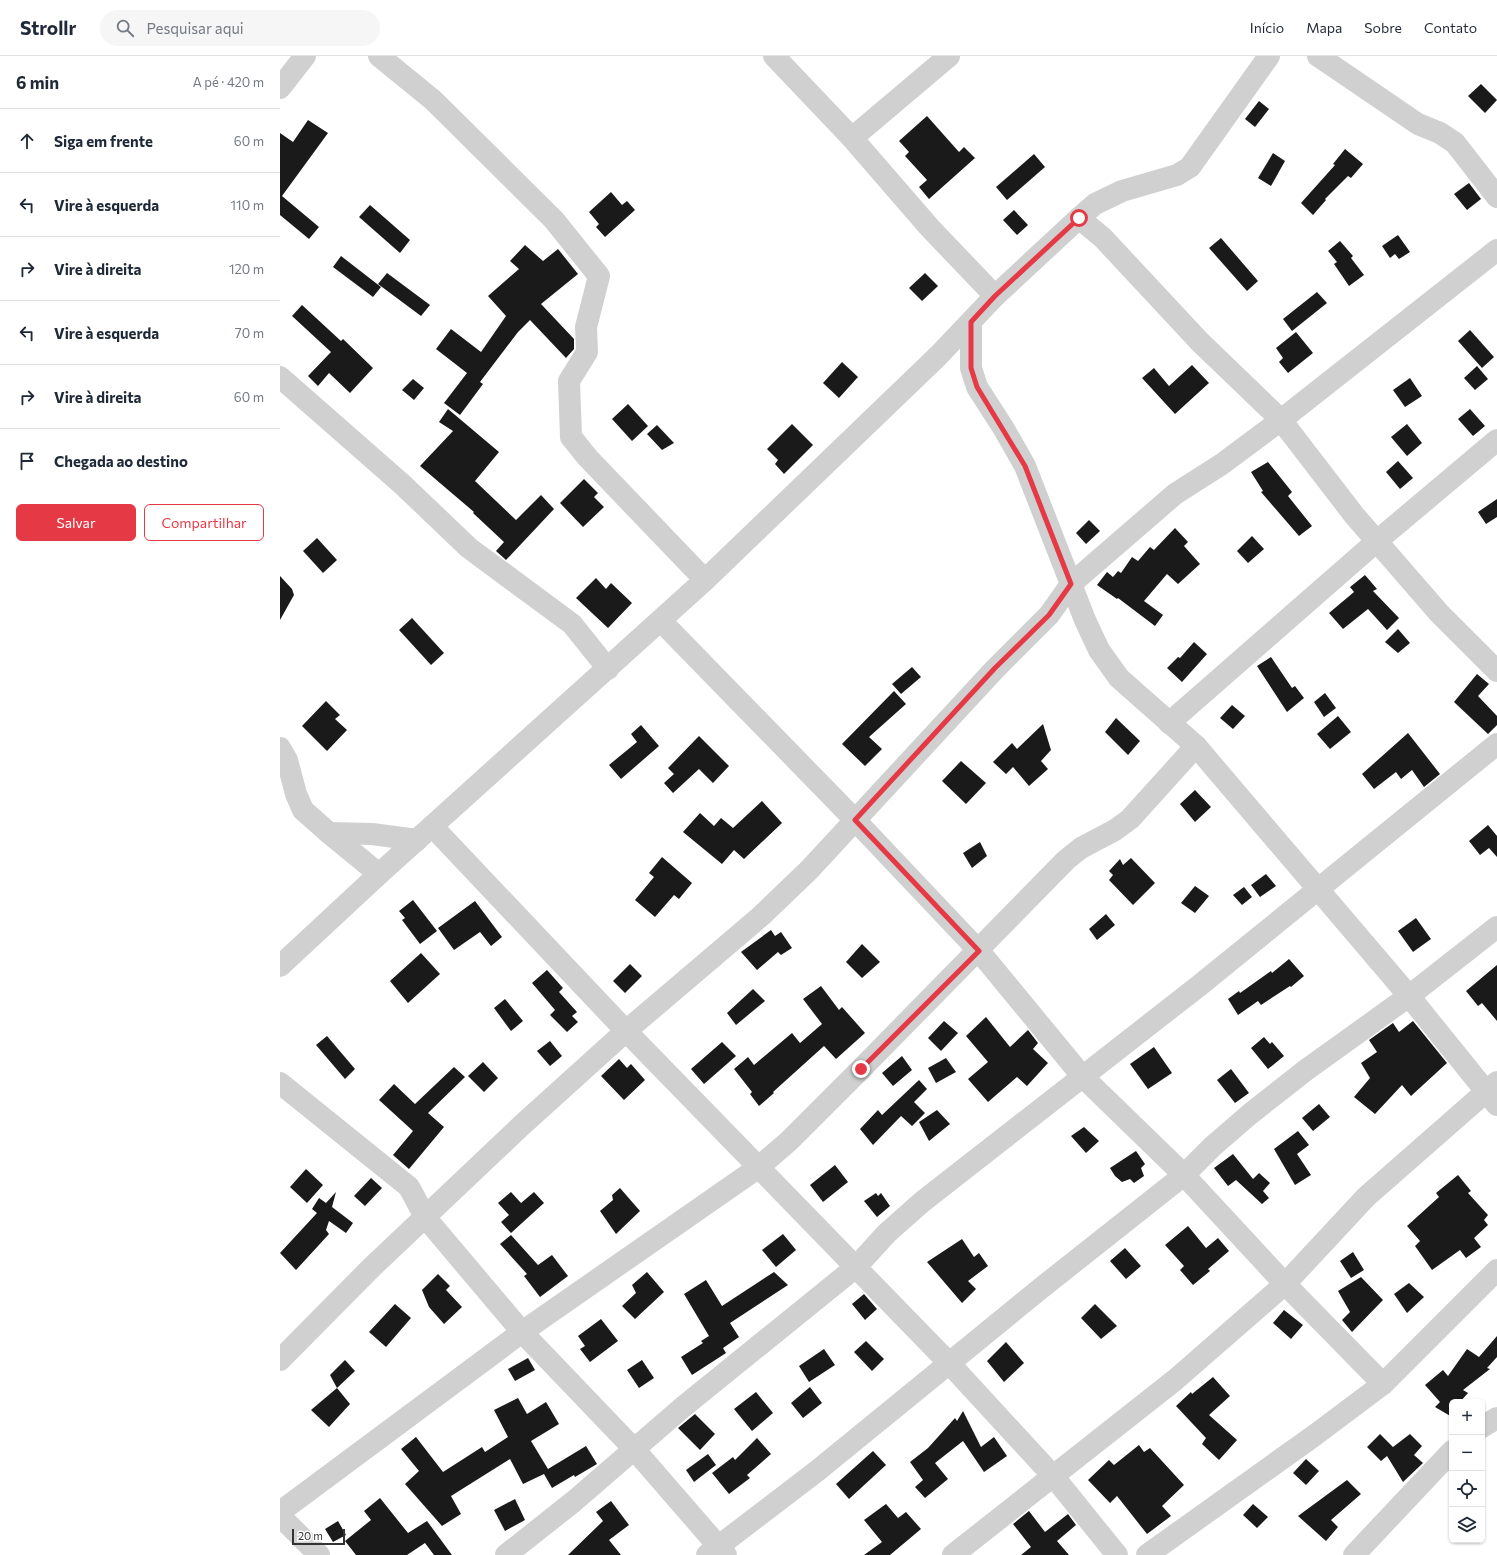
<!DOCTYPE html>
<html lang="pt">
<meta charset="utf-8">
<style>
body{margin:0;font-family:Commissioner,sans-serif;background:#f6f6f7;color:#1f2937}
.controls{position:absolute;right:12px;bottom:12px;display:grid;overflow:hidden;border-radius:6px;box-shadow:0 1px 3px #0004}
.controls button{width:36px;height:36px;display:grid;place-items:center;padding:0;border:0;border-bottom:1px solid #e0e1e3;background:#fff;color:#1f2937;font:20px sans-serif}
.scale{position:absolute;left:12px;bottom:10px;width:53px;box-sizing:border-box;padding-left:4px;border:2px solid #333;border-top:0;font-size:11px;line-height:14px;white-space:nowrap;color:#333;-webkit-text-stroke:3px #fff;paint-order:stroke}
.stop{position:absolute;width:12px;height:12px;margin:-9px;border:3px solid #e63946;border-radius:50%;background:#fff}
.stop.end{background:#e63946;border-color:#fff;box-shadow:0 1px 4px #0008}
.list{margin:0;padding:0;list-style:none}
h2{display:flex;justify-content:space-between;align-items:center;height:52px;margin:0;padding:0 16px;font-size:17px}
h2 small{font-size:13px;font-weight:400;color:#747a83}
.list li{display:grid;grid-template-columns:26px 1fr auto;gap:12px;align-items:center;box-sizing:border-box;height:64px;padding:0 16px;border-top:1px solid #e0e1e3}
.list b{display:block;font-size:15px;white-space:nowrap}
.list em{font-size:13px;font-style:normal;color:#747a83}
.actions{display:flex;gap:8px;padding:12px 16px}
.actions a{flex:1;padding:9px 0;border:1px solid #e63946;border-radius:6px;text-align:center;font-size:14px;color:#e63946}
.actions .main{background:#e63946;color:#fff}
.icon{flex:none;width:22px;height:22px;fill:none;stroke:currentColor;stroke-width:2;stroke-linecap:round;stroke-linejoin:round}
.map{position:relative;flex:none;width:1217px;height:1499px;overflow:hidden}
header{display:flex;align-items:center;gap:24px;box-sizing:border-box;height:56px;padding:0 20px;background:#fff;border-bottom:1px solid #e0e1e3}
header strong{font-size:19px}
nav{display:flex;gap:22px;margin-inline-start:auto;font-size:14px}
.search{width:280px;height:36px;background:#f6f6f7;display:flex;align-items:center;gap:10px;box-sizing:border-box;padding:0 14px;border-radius:22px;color:#747a83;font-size:15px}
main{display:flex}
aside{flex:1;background:#fff}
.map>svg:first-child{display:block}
.building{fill:#1a1a1a}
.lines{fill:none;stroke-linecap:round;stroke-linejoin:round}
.minor{stroke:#d0d0d0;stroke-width:22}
.route{stroke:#e63946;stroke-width:5}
</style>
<header>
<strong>Strollr</strong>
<div class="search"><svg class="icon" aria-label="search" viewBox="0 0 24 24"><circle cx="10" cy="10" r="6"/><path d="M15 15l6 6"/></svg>Pesquisar aqui</div>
<nav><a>Início</a><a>Mapa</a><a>Sobre</a><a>Contato</a></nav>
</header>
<main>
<aside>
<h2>6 min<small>A pé · 420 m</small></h2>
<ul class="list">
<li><svg class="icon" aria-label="ahead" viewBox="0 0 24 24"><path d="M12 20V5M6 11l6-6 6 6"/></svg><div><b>Siga em frente</b></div><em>60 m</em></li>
<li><svg class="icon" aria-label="left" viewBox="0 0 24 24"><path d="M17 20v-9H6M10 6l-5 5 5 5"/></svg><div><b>Vire à esquerda</b></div><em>110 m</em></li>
<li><svg class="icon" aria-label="right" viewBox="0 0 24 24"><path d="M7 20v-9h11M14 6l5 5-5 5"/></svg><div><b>Vire à direita</b></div><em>120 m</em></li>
<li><svg class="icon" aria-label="left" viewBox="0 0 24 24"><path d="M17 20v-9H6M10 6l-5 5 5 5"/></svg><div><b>Vire à esquerda</b></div><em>70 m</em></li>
<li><svg class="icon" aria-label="right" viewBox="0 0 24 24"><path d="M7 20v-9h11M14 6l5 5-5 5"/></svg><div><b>Vire à direita</b></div><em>60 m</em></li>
<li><svg class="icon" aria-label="arrive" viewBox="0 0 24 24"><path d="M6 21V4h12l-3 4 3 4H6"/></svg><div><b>Chegada ao destino</b></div></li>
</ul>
<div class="actions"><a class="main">Salvar</a><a>Compartilhar</a></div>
</aside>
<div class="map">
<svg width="1217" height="1499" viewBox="0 0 1217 1499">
<rect width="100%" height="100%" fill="#fff"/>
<g class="building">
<path d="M1201 28 1217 44 1205 57 1188 40Z"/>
<path d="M979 45 989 53 975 71 965 63Z"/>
<path d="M647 60 679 96 684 91 695 102 649 143 639 131 647 124 625 100 629 96 619 85Z"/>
<path d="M28 64 48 77 2 140 39 171 29 183 0 159V77L13 86Z"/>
<path d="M1065 93 1083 108 1071 122 1068 120 1045 143 1046 144 1033 159 1021 147 1055 109 1053 108Z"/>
<path d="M993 97 1005 105 991 130 978 122Z"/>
<path d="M754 98 765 111 727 144 716 131Z"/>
<path d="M1189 127 1201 143 1187 154 1174 138Z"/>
<path d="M331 136 342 149 347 145 355 154 325 181 316 171 319 168 309 156Z"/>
<path d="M90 149 130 184 120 197 79 161Z"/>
<path d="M734 154 748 169 737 179 723 164Z"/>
<path d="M1118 179 1130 196 1119 203 1115 198 1110 202 1102 190Z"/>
<path d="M941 182 978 225 967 235 929 192Z"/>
<path d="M1060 185 1073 200 1071 202 1084 219 1069 230 1054 208 1057 206 1048 195Z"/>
<path d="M245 189 263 205 278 193 298 218 261 248 294 283V293L286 302 250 264 238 276 200 326 203 328 180 359 164 347 187 317 156 293 171 273 201 296 226 260 208 240 239 213 230 205Z"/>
<path d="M61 200 101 231 93 241 53 211Z"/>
<path d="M107 217 150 249 141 260 98 228Z"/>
<path d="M645 217 658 230 642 245 629 232Z"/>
<path d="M1037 236 1047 247 1012 275 1003 263Z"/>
<path d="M22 249 61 285 63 283 93 312 70 337 49 317 38 330 28 320 51 296 12 260Z"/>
<path d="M1190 274 1214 301 1202 312 1178 285Z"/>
<path d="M1016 276 1033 297 1008 317 999 306 1003 302 996 292Z"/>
<path d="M562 306 578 321 559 342 543 327Z"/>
<path d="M912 309 929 327 895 358 862 322 874 312 889 330Z"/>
<path d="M1197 310 1208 323 1195 334 1184 322Z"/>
<path d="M1130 322 1142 340 1125 351 1113 334Z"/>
<path d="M133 323 144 332 134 344 122 334Z"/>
<path d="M348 348 368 370 352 385 332 363Z"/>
<path d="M168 353 219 396 195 425 236 464 261 439 274 453 226 504 216 495 224 486 193 457 194 456 140 410 173 375 159 366Z"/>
<path d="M1190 353 1205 370 1193 380 1178 363Z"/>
<path d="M512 368 533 389 504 418 495 408 498 404 487 393Z"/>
<path d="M1127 368 1142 387 1127 400 1111 381Z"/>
<path d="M377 369 394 387 382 394 367 378Z"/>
<path d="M1118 405 1133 422 1120 433 1106 416Z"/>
<path d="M988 406 1012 436 1008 440 1032 470 1019 480 981 436 983 435 971 416Z"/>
<path d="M304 423 318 437 314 441 324 451 303 471 280 447Z"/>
<path d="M1217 443V461L1206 468 1198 456Z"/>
<path d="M809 464 820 475 806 488 796 477Z"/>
<path d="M895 472 908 486 904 490 920 508 898 528 887 518 864 545 883 559 875 570 838 542 837 543 817 529 827 516 833 521 838 515 841 517 852 501 858 505 870 491 874 494Z"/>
<path d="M972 480 984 493 968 507 957 495Z"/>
<path d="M37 482 57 504 43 517 23 495Z"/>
<path d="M1085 519 1097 533 1093 535 1119 562 1107 574 1088 553 1063 573 1049 557 1074 536 1070 531Z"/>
<path d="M0 520 12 533 14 539 0 564Z"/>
<path d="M316 522 326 533 331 527 352 547 328 572 296 542Z"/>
<path d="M132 562 164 597 151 609 119 574Z"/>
<path d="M1118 573 1130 587 1118 597 1105 586Z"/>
<path d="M914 586 927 598 902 626 887 612 898 601 900 602Z"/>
<path d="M991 601 1012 632 1015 630 1024 642 1007 656 977 610Z"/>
<path d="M632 611 641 621 621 638 612 628Z"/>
<path d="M1197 618 1209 628 1198 640 1217 660V669L1208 678 1174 646Z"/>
<path d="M614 635 626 648 589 681 602 693 585 710 562 688Z"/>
<path d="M1045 637 1056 652 1044 661 1034 646Z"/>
<path d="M46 645 60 659 55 663 67 674 47 695 22 670Z"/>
<path d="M952 649 965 660 953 673 940 662Z"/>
<path d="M1058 660 1071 676 1050 693 1037 678Z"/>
<path d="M836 662 860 685 848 699 825 676Z"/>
<path d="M763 668 771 694 761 705 768 713 749 730 733 711 726 718 713 706 732 687 737 693Z"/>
<path d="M361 669 379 690 341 723 329 709 357 686 351 678Z"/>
<path d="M1128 677 1160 718 1144 731 1132 714 1121 723 1116 716 1094 733 1082 718Z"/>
<path d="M419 680 449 710 433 727 419 713 393 737 384 727 394 718 388 712Z"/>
<path d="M681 705 706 727 686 748 662 725Z"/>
<path d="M915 734 931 751 915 766 900 748Z"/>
<path d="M482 745 502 767 464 803 454 794 442 808 403 776 420 757 434 770 441 762 453 772Z"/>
<path d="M1208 769 1217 780V801L1209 792 1200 799 1189 785Z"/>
<path d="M700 786 707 800 692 812 683 797Z"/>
<path d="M382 801 412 827 399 843 394 839 375 861 355 844 374 821 369 817Z"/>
<path d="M851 802 875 827 853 849 829 824 833 819 829 815 840 803 843 809Z"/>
<path d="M986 818 996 830 980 841 971 829Z"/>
<path d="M915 830 929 840 915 857 901 847Z"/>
<path d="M964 831 972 841 962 849 953 839Z"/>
<path d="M133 844 157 875 140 888 122 864 125 862 119 855Z"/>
<path d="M195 845 222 881 211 890 200 876 174 894 158 872Z"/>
<path d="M826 858 835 869 817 884 809 873Z"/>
<path d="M1136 862 1151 883 1133 896 1118 875Z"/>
<path d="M491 874 495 880 501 876 512 892 501 899 498 896 477 914 461 896Z"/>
<path d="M582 888 600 906 582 922 566 906Z"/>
<path d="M141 897 160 918 128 947 110 925Z"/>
<path d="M1009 903 1024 920 1011 931 1010 930 981 949 978 945 958 959 948 943 959 935 960 937 991 915 992 917Z"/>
<path d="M350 908 362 920 345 937 333 925Z"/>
<path d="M1217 909V965L1202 947 1198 950 1186 935Z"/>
<path d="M267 914 283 932 279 936 297 956 292 960 298 966 287 976 270 959 275 954 252 927Z"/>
<path d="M541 930 559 954 562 951 585 977 556 1003 544 990 493 1036 494 1037 479 1050 470 1038 472 1036 454 1013 468 1001 474 1009 512 977 520 987 542 968 523 943Z"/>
<path d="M473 933 485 945 456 969 447 957Z"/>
<path d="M225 943 243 965 231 975 214 952Z"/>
<path d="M706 961 730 991 748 974 758 987 753 993 768 1007 747 1030 737 1021 708 1046 688 1023 708 1006 686 980Z"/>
<path d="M664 965 678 977 661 995 648 982Z"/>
<path d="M1133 965 1167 1007 1131 1040 1122 1029 1095 1058 1074 1041 1090 1022 1081 1007 1097 996 1089 984 1113 967 1119 976Z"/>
<path d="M47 980 75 1013 65 1023 36 989Z"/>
<path d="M984 981 990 988 992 986 1004 1000 988 1013 971 992Z"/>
<path d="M270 985 282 1000 270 1010 257 995Z"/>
<path d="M442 986 456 1000 424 1028 411 1013Z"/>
<path d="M874 991 892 1017 868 1033 850 1008Z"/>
<path d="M622 1000 632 1014 613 1030 602 1017Z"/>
<path d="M666 1002 676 1016 656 1027 648 1012Z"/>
<path d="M339 1003 347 1012 351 1008 365 1024 344 1044 321 1020Z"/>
<path d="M203 1006 218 1022 204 1036 188 1020Z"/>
<path d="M174 1011 185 1021 148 1057 164 1071 129 1113 113 1099 133 1075 99 1044 114 1028 135 1048Z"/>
<path d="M951 1013 969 1037 955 1047 937 1024Z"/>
<path d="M639 1024 647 1033 634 1046 645 1057 632 1070 621 1060 593 1089 580 1073 598 1054 602 1059Z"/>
<path d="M1039 1048 1050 1061 1033 1075 1022 1062Z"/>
<path d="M657 1054 670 1068 649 1085 639 1066Z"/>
<path d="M804 1071 819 1085 806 1097 791 1080Z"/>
<path d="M1018 1075 1029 1089 1017 1098 1031 1119 1015 1129 994 1093Z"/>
<path d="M856 1095 865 1108 861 1112 864 1120 854 1127 850 1123 842 1126 835 1120 830 1112Z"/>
<path d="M953 1098 973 1123 979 1117 990 1127 983 1135 989 1142 982 1148 956 1124 948 1130 934 1112Z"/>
<path d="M555 1109 568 1126 543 1146 530 1129Z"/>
<path d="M26 1113 43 1129 27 1147 10 1131Z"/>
<path d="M1178 1119 1191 1135 1188 1137 1208 1159 1204 1164 1208 1169 1194 1182 1201 1191 1186 1202 1180 1194 1152 1214 1135 1190 1140 1185 1127 1170 1159 1141 1156 1137Z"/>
<path d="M91 1122 102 1132 85 1150 74 1140Z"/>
<path d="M340 1132 360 1155 336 1178 320 1155 333 1144 332 1139Z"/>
<path d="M56 1136 52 1151 73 1167 66 1177 49 1165 46 1174 49 1178 16 1214 0 1197 37 1157 32 1153 39 1142 46 1147Z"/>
<path d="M231 1136 241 1147 254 1136 264 1147 231 1177 221 1166 229 1159 218 1147Z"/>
<path d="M596 1137 598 1140 601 1137 610 1150 597 1161 584 1145Z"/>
<path d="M908 1170 926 1192 938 1182 949 1195 928 1213 930 1215 913 1229 900 1214 904 1210 885 1189Z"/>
<path d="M503 1178 516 1194 496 1211 482 1194Z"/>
<path d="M231 1179 258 1209 272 1199 288 1220 260 1241 244 1220 247 1218 220 1188Z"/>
<path d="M682 1183 694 1201 699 1197 708 1210 688 1225 696 1233 682 1247 647 1206Z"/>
<path d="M845 1192 861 1210 846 1223 830 1205Z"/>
<path d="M1073 1196 1084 1214 1071 1222 1060 1205Z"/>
<path d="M367 1216 384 1236 355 1263 342 1250 356 1237 352 1229Z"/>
<path d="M494 1216 508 1229 450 1267 459 1281 443 1292 446 1297 412 1319 401 1301 423 1287 421 1285 429 1280 404 1238 426 1224 442 1250Z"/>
<path d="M158 1218 170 1230 166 1234 182 1251 164 1268 149 1251 142 1234Z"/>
<path d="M1081 1221 1103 1244 1072 1276 1062 1264 1070 1256 1058 1235Z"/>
<path d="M1129 1227 1144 1241 1127 1257 1114 1238Z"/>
<path d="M584 1238 597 1253 585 1264 572 1248Z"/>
<path d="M115 1248 131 1262 106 1291 89 1276Z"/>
<path d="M815 1248 837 1270 821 1283 801 1262Z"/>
<path d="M1004 1254 1023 1269 1011 1283 993 1267Z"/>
<path d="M321 1263 338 1285 310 1306 300 1293 305 1290 298 1280Z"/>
<path d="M1217 1280V1301L1207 1312 1210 1313 1183 1334 1188 1337 1180 1346H1172V1361L1155 1351 1160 1346 1145 1329 1163 1314 1168 1320 1187 1293 1199 1301Z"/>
<path d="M586 1285 604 1303 592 1315 574 1296Z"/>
<path d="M726 1286 744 1307 724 1326 707 1305Z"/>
<path d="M544 1293 555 1309 529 1326 519 1310Z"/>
<path d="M248 1302 255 1314 235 1325 228 1313Z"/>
<path d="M65 1304 75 1315 57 1332 50 1319Z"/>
<path d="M362 1304 374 1322 359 1332 347 1314Z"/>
<path d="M933 1321 950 1340 929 1359 957 1384 939 1404 922 1388 926 1382 896 1350 911 1336 912 1338Z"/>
<path d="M530 1331 542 1347 523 1362 511 1347Z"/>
<path d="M57 1332 70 1348 49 1371 31 1354Z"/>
<path d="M476 1336 493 1357 472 1375 454 1353Z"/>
<path d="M238 1342 247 1358 266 1346 279 1368 251 1385 268 1413 306 1390 317 1408 295 1421 294 1419 272 1432 264 1418 243 1428 230 1403 171 1440 181 1458 162 1470 125 1428 139 1415 121 1393 136 1381 163 1416 202 1391 205 1396 228 1381 214 1354Z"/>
<path d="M683 1355 701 1391 714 1381 727 1400 704 1416 683 1385 655 1407 668 1423 645 1442 635 1431 643 1424 630 1406 648 1392 675 1362 677 1365Z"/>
<path d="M415 1358 435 1378 420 1394 398 1372Z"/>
<path d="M1100 1378 1113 1391 1130 1378 1142 1390 1134 1399 1143 1407 1123 1426 1107 1400 1101 1405 1087 1391Z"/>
<path d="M477 1382 491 1398 467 1419 470 1422 449 1438 432 1417 453 1401 455 1404Z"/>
<path d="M859 1389 864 1396 870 1392 904 1429 882 1450 891 1460 867 1478 837 1440 830 1447 808 1424 829 1404 834 1409Z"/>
<path d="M593 1395 606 1409 569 1443 556 1428Z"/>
<path d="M428 1398 436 1409 414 1426 406 1414Z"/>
<path d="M1026 1403 1039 1415 1026 1429 1013 1417Z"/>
<path d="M1067 1424 1081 1438 1051 1464 1058 1471 1046 1485 1018 1460Z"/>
<path d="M100 1442 128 1477 147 1465 172 1499H154L145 1487 127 1499H76L65 1485 91 1464 84 1455Z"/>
<path d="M235 1443 245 1464 225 1475 214 1454Z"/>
<path d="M331 1445 349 1469 329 1484 341 1499H288L323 1465 316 1456Z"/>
<path d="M606 1448 618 1462 626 1456 641 1473 610 1499H584L602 1486 584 1464Z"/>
<path d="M973 1448 988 1461 977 1472 963 1459Z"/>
<path d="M749 1455 765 1476 788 1458 796 1469 777 1485 789 1499H741L751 1491 733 1468Z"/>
<path d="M58 1465 66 1479 53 1486 45 1473Z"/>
</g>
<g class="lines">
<g class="minor">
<path d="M99 0 153 44 274 164 319 220 306 271 307 296 289 325 291 381 308 402 425 524"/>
<path d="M494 0 572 82 650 172 715 240"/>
<path d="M1038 0 1138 68 1160 77 1175 87 1217 141"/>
<path d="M0 32 25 0"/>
<path d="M572 82 669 0"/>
<path d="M799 162 823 182 920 286 1001 364 1074 459 1159 557 1217 615"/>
<path d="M691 266V312L697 331 724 373 745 410 805 564 819 594 839 622 916 690 1129 940 1217 1049"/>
<path d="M0 321 123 429 189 492 292 568 328 613"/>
<path d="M381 565 575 764 699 895 802 1020 904 1119 1005 1228 1103 1328"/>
<path d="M889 667 1097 485 1217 384"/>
<path d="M0 692 7 704 16 738 23 754 49 777 99 818"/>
<path d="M153 771 346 975 669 1307 774 1421 837 1499"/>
<path d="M49 777 92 778 137 784"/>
<path d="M0 910 99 818 425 524 658 300 715 240 799 162 815 148 842 135 897 119 910 111 989 0"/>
<path d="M0 1027 129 1131 145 1161 242 1276 354 1393 446 1499"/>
<path d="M0 1304 91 1212 242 1069 346 975 481 860 529 814 715 613 769 559 791 528 895 438 942 408 1001 364 1217 194"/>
<path d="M1202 1371 1217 1362"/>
<path d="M0 1456 242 1276 479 1111 509 1085 581 1013 786 804 801 792 835 774 850 763 916 690"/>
<path d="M0 1460 39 1499"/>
<path d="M226 1499 293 1446 403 1351 576 1211 607 1177 642 1146 920 929 1217 688"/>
<path d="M427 1499 537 1415 760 1233 904 1119 933 1090 970 1058 1026 1014 1129 940 1217 871"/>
<path d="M673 1499 895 1324 1005 1228 1086 1141 1217 1026"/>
<path d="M867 1499 1035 1379 1103 1328 1217 1214"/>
<path d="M1074 1499 1172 1395"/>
</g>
</g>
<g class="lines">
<path class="route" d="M581 1013 699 895 575 764 715 612 769 559 791 528 745 410 697 331 691 312V266L715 240 799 162"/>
</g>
</svg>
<div class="controls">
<button>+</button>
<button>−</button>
<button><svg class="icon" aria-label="locate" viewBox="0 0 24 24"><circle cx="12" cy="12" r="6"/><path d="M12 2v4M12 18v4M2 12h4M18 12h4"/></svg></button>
<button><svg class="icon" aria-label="layers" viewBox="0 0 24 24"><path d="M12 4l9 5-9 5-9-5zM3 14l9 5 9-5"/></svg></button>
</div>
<div class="scale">20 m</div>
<div class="stop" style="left:799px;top:162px"></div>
<div class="stop end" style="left:581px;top:1013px"></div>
</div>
</main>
